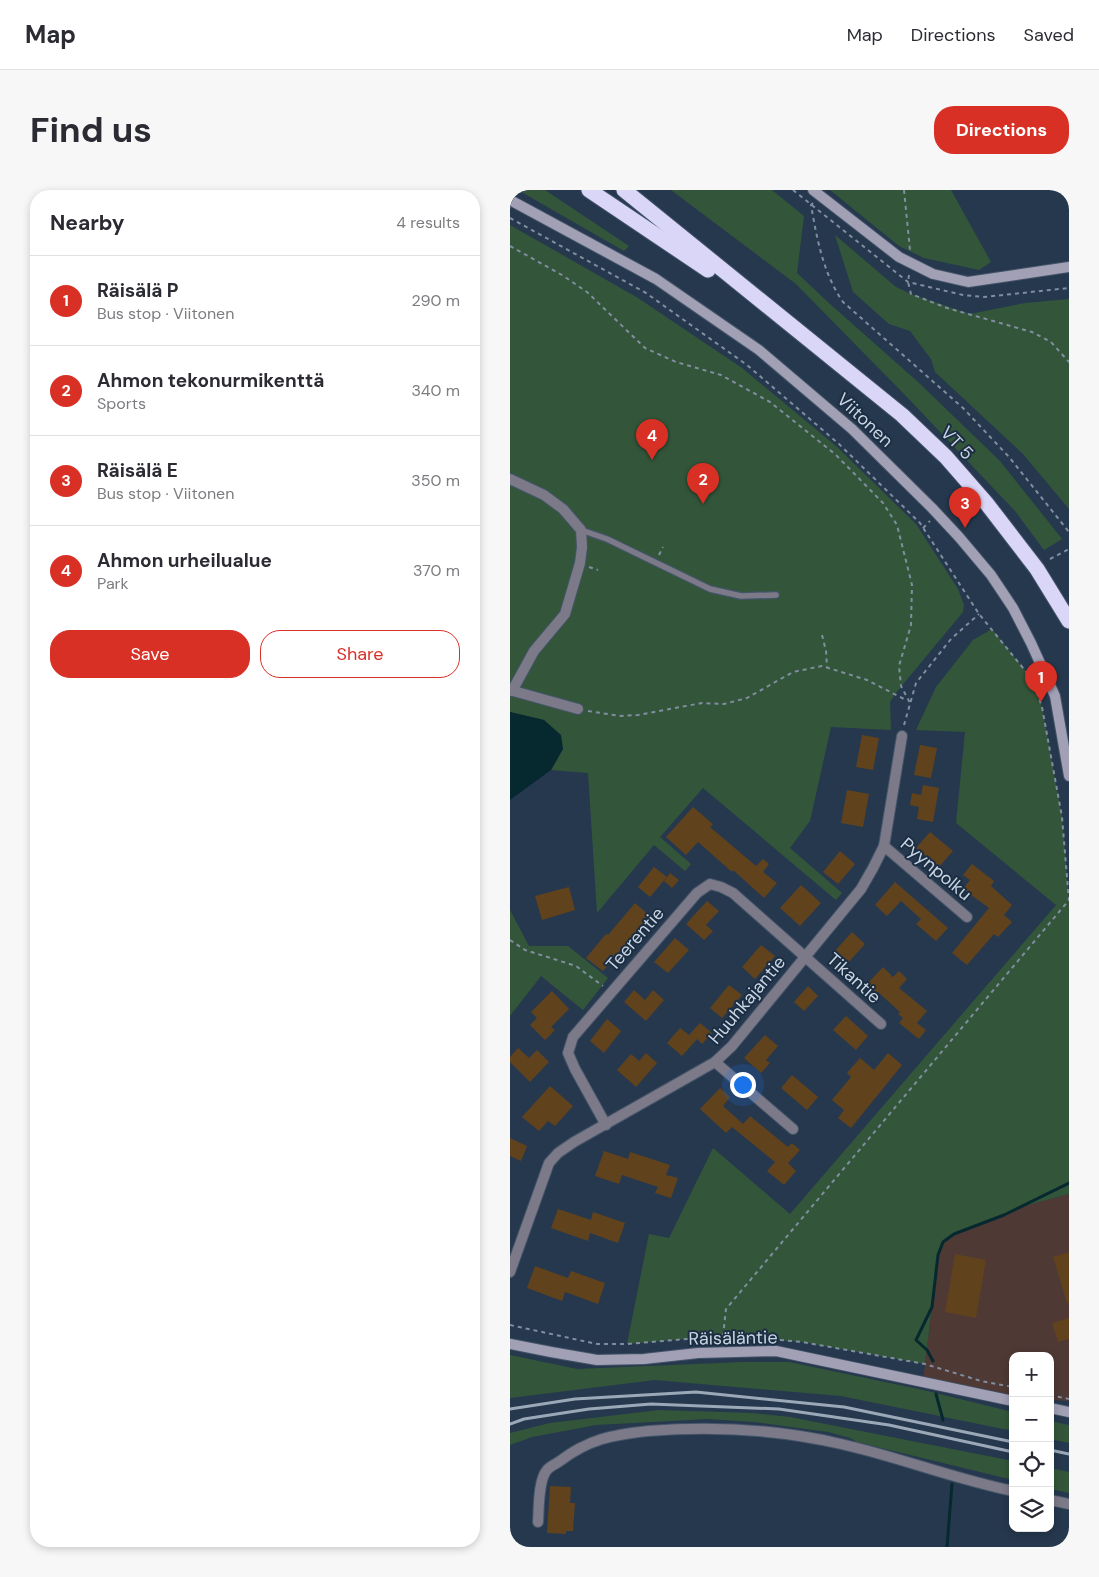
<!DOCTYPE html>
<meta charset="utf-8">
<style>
body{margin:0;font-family:"DM Sans",sans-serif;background:#f7f7f7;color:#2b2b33}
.controls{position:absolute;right:15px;bottom:15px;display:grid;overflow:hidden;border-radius:10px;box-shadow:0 2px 8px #0003}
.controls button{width:45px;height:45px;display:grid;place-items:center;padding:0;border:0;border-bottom:1px solid #e1e1e2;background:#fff;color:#2b2b33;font:25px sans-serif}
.you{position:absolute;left:232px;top:894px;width:18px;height:18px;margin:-12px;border:4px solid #fff;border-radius:50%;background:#1a73e8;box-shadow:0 0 0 8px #1a73e833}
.badge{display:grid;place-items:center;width:32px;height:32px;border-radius:50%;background:#d93025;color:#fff;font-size:16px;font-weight:700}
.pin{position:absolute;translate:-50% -41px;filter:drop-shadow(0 1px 2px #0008)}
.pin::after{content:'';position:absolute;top:26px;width:18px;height:15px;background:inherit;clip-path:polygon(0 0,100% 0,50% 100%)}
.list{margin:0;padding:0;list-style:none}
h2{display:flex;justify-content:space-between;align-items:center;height:65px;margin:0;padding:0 20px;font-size:21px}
h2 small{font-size:16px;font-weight:400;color:#7c7c81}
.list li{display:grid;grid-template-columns:32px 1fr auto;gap:15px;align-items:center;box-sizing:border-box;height:90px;padding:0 20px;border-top:1px solid #e1e1e2}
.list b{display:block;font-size:19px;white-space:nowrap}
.list p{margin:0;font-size:16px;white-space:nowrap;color:#7c7c81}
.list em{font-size:16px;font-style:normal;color:#7c7c81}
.actions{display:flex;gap:10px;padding:15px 20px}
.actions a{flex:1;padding:11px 0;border:1px solid #d93025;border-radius:20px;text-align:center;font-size:18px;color:#d93025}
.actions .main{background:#d93025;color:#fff}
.icon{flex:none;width:28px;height:28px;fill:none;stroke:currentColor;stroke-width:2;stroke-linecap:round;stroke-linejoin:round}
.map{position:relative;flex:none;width:559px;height:1357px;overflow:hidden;border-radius:20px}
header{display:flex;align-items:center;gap:30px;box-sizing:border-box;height:70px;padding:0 25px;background:#fff;border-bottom:1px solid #e1e1e2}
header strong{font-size:24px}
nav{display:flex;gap:28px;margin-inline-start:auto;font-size:18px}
.intro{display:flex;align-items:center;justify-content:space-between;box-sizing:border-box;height:120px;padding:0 30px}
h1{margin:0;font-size:35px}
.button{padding:12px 22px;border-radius:20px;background:#d93025;color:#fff;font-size:18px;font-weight:700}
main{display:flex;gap:30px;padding:0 30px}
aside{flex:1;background:#fff;border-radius:20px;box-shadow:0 2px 8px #0003}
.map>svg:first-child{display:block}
.industrial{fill:#4e3935}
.green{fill:#33563a}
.water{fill:#06282f}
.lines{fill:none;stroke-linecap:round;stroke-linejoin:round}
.stream{stroke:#06282f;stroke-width:3}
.building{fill:#60421d}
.lane-casing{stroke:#445469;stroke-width:8}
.street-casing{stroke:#445469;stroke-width:12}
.secondary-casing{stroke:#445469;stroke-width:12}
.highway-casing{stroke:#445469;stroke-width:17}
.path{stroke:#808ea0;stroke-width:2;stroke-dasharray:4 4;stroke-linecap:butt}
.lane{stroke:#7c7a88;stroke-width:5.5}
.street{stroke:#7c7a88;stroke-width:10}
.secondary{stroke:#a2a0b5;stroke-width:10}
.highway{stroke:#dad6f8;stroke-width:15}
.rail{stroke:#9ba8b8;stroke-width:3}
.labels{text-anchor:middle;stroke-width:4;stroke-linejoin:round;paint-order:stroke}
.street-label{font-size:18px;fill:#cad5e3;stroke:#1c2e43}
</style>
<header>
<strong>Map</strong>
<nav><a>Map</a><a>Directions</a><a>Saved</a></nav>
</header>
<div class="intro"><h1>Find us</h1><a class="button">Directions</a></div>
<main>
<aside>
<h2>Nearby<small>4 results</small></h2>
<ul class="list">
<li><span class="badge">1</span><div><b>Räisälä P</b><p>Bus stop · Viitonen</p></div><em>290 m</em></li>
<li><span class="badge">2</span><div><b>Ahmon tekonurmikenttä</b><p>Sports</p></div><em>340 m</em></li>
<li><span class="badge">3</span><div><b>Räisälä E</b><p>Bus stop · Viitonen</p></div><em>350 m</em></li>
<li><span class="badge">4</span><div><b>Ahmon urheilualue</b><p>Park</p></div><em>370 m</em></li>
</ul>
<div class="actions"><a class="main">Save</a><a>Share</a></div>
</aside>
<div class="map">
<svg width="559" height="1357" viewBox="0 0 559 1357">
<rect width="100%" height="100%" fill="#26384e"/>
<path class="industrial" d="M559 1004V1211L540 1210V1166H503V1207L413 1192 428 1065 433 1052 444 1044 518 1015Z"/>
<g class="green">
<path d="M8 0H35L119 56 114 61Z"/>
<path d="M161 0H262L294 26 287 83 320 114 408 192 490 271 552 349 534 360 505 321 396 206 286 94Z"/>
<path d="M320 0H441L481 72 469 80 414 68 389 56Z"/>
<path d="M0 35 128 108 232 178 326 256 406 334 448 399 454 415 453 422 385 504 380 512 381 540 321 537 300 631 280 658 332 703 326 710 193 598 150 647 181 674 175 681 144 655 87 723 78 583 41 580 53 559 34 530 0 522Z"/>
<path d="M325 45 386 97 401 104 460 124 515 113 559 109V319L513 264 425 182 421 169 400 141 379 134 343 102Z"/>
<path d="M482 439 522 489 532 517 552 627 559 711V1004L518 1015 444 1044 433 1052 428 1065 415 1174 292 1152 213 1146 117 1154 139 1044 159 1048 203 958 280 1024 546 715 446 633 455 542 406 540 426 497 463 450Z"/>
<path d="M0 720 19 756H58L98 788 73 820 31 786 0 826Z"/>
<path d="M0 1165 67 1179 233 1172H279L413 1200 503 1222V1241L331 1206 145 1190 0 1208Z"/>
<path d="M149 1220 242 1223 280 1227 503 1271V1290L347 1252 340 1248 318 1242 244 1232 198 1229 86 1235 22 1247 0 1255V1243L40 1233Z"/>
<path d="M540 1231 559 1235V1253L540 1249Z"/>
<path d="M540 1278 559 1282V1303L540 1299Z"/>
</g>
<path class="water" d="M0 522 34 530 51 545 53 559 41 580 0 610Z"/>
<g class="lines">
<g class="stream">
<path d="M423 1171 417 1160 406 1150 422 1117 428 1065 433 1052 444 1044 494 1025 559 993"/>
<path d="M426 1204 433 1230"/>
<path d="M437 1357 442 1294"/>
</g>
</g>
<g class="building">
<path d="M352 545 369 548 363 580 346 577Z"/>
<path d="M410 555 427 558 421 588 404 585Z"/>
<path d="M413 595 429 598 423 632 407 629 409 617 400 615 402 603 411 605Z"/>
<path d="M337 600 359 604 353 637 331 633Z"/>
<path d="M183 617 203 634 200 637 246 676 253 669 259 674 253 682 267 693 254 708 223 680 222 682 188 652 176 665 156 647Z"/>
<path d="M420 642 443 661 429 677 406 658Z"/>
<path d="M330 661 345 674 328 694 313 682Z"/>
<path d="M462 674 484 691 481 696 502 715 494 725 502 732 488 747 484 744 457 775 442 763 479 718 453 699 460 690 453 685Z"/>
<path d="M144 677 157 687 140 707 128 697Z"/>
<path d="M160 683 169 690 162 698 154 691Z"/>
<path d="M385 692 438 738 426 751 406 734 411 729 391 711 377 726 365 715Z"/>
<path d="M291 695 311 713 290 736 270 718Z"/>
<path d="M59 697 65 720 32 730 25 706Z"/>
<path d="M197 711 209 721 196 735 203 741 194 750 176 734Z"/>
<path d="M125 713 140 726 93 781 76 768 96 744 98 745Z"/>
<path d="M342 742 355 754 336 775 323 763Z"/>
<path d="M165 748 179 760 158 783 144 772Z"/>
<path d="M251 755 265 766 245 789 232 777Z"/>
<path d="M373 777 383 787 389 781 397 789 389 798 417 821 407 833 416 840 409 849 389 833 393 828 388 824 390 822 368 802 367 803 357 794Z"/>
<path d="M219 795 232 805 212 828 200 818Z"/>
<path d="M298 796 308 806 294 821 284 812Z"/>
<path d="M124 800 135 810 143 800 154 810 136 831 114 812Z"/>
<path d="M42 801 59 819 41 837 45 840 35 850 20 835 27 828 21 822Z"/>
<path d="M336 826 358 846 346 860 323 840Z"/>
<path d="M97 829 111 841 94 863 80 851Z"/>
<path d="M190 833 202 843 192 854 187 849 172 866 157 853 170 838 179 845Z"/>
<path d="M255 845 268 856 256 870 260 873 251 883 234 868Z"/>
<path d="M8 858 19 868 27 860 39 872 20 892 0 872V867Z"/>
<path d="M136 863 147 873 126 897 107 880 121 864 129 871Z"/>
<path d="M378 863 392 875 341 938 328 928 334 920 322 910 341 887 337 883 350 868 364 880Z"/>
<path d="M282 885 308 907 297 920 271 898Z"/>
<path d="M40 896 63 916 45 936 38 931 29 941 12 927Z"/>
<path d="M210 898 220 907 213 916 233 934 240 926 278 957 282 953 290 960 278 973 286 981 274 995 257 981 265 972 222 937 216 943 190 919Z"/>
<path d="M0 948 17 956 11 971 0 966Z"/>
<path d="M94 961 118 969 120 962 160 975 156 985 168 988 161 1008 145 1003 148 997 112 985 109 994 85 986Z"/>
<path d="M48 1019 81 1030 83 1022 115 1033 108 1053 80 1043 78 1051 41 1038Z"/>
<path d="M559 1062V1113H557L543 1067Z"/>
<path d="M445 1064 476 1070 466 1128 435 1122Z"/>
<path d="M25 1076 58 1088 61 1081 95 1093 88 1114 55 1102 52 1111 17 1098Z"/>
<path d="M559 1128V1149L548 1152 542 1133Z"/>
<path d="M40 1296 61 1297 60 1313H65L63 1341H56V1344L37 1343Z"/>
</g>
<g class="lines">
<g class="lane-casing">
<path id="lane" d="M71 340 97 349 200 399 231 406 266 405"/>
</g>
<g class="street-casing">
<g id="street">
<path d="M0 289 34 305 53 319 71 340 72 357 70 373 55 424 24 461 2 501"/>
<path d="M0 500 68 519"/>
<path d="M374 656 457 727"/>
<path d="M205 872 283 939"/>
<path d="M96 935 65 879 58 863 63 847 187 703 200 694 211 697 223 703 371 834"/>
<path d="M0 1082 39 973 48 963 64 952 205 872 222 856 351 699 363 678 374 656 392 546"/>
<path d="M540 1310 559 1314"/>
<path d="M28 1332C29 1319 28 1290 37 1280 40 1276 46 1274 50 1271 79 1249 102 1245 138 1241 203 1236 267 1239 331 1254 389 1267 444 1289 503 1301"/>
</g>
</g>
<g class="secondary-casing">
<g id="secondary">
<path d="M303 0 389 67 423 84 458 92 559 77"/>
<path d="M0 10 146 89 249 160 342 239 422 318 449 347 481 385 503 418 521 453 545 506 559 586"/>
<path d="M0 1154 41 1162 87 1170 134 1169 188 1163 266 1161 503 1211"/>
<path d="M540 1218 559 1222"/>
</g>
</g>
<g class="highway-casing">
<g id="highway">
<path d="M79 0 198 80"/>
<path d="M114 0 392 225 436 267 477 314 527 379 559 431"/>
</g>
</g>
<g class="path">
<path d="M283 0 398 92 453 105 474 107 559 98"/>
<path d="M394 0 400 60"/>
<path d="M303 13 301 15C307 49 313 83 333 112L453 218 499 267 559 342"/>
<path d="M0 28 136 103 237 175 329 254 410 333 469 424 522 489 532 517 552 627 559 711"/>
<path d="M0 56 52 85 77 102 135 158 166 172 211 185 260 212 326 265 373 313 387 335 402 395 401 435 389 476 391 496 400 513"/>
<path d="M399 85 398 92 401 104 437 118 522 142 541 152 559 172"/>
<path d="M413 338 420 331"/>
<path d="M149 365 153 357"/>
<path d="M540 369 559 359"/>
<path d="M79 377 88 380"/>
<path d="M312 445 316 461 317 477"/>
<path d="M78 521 110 526 128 525 192 513 214 514 237 508 283 482 312 476 357 490 396 510"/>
<path d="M394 535 406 493 441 449 469 424"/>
<path d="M0 750 15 760 66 776 93 796"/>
<path d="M0 1135 87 1154H117L213 1146 261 1150"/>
<path d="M213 1146 216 1119 559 710"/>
<path d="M270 1150 292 1152 415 1174 471 1191 503 1197"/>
<path d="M540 1205 559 1209"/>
</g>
<use href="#lane" class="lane"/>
<use href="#street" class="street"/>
<use href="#secondary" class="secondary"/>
<use href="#highway" class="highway"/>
<g class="rail">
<path d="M0 1219 65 1209 186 1202 334 1217 503 1252"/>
<path d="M0 1234 14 1229 79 1219 141 1214 269 1219 379 1235 503 1262"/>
<path d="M540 1260 559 1264"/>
</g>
</g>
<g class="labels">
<g class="street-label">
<text transform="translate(355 230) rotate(43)" y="6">Viitonen</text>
<text transform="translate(447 253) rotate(46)" y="6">VT 5</text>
<text transform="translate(426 679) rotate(40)" y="6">Pyynpolku</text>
<text transform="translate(125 749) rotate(-49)" y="6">Teerentie</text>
<text transform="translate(344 788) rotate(42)" y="6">Tikantie</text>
<text transform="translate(237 810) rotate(-50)" y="6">Huuhkajantie</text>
<text transform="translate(223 1148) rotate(-1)" y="6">Räisäläntie</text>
</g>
</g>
</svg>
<div class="controls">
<button>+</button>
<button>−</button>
<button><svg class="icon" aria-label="locate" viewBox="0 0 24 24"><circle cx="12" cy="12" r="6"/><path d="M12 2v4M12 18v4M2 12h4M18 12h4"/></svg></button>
<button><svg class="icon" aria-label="layers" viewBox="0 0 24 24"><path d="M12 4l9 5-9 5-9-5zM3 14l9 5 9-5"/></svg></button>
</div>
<div class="you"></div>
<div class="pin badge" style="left:531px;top:512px">1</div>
<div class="pin badge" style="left:193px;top:314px">2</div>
<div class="pin badge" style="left:455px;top:338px">3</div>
<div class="pin badge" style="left:142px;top:270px">4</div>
</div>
</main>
